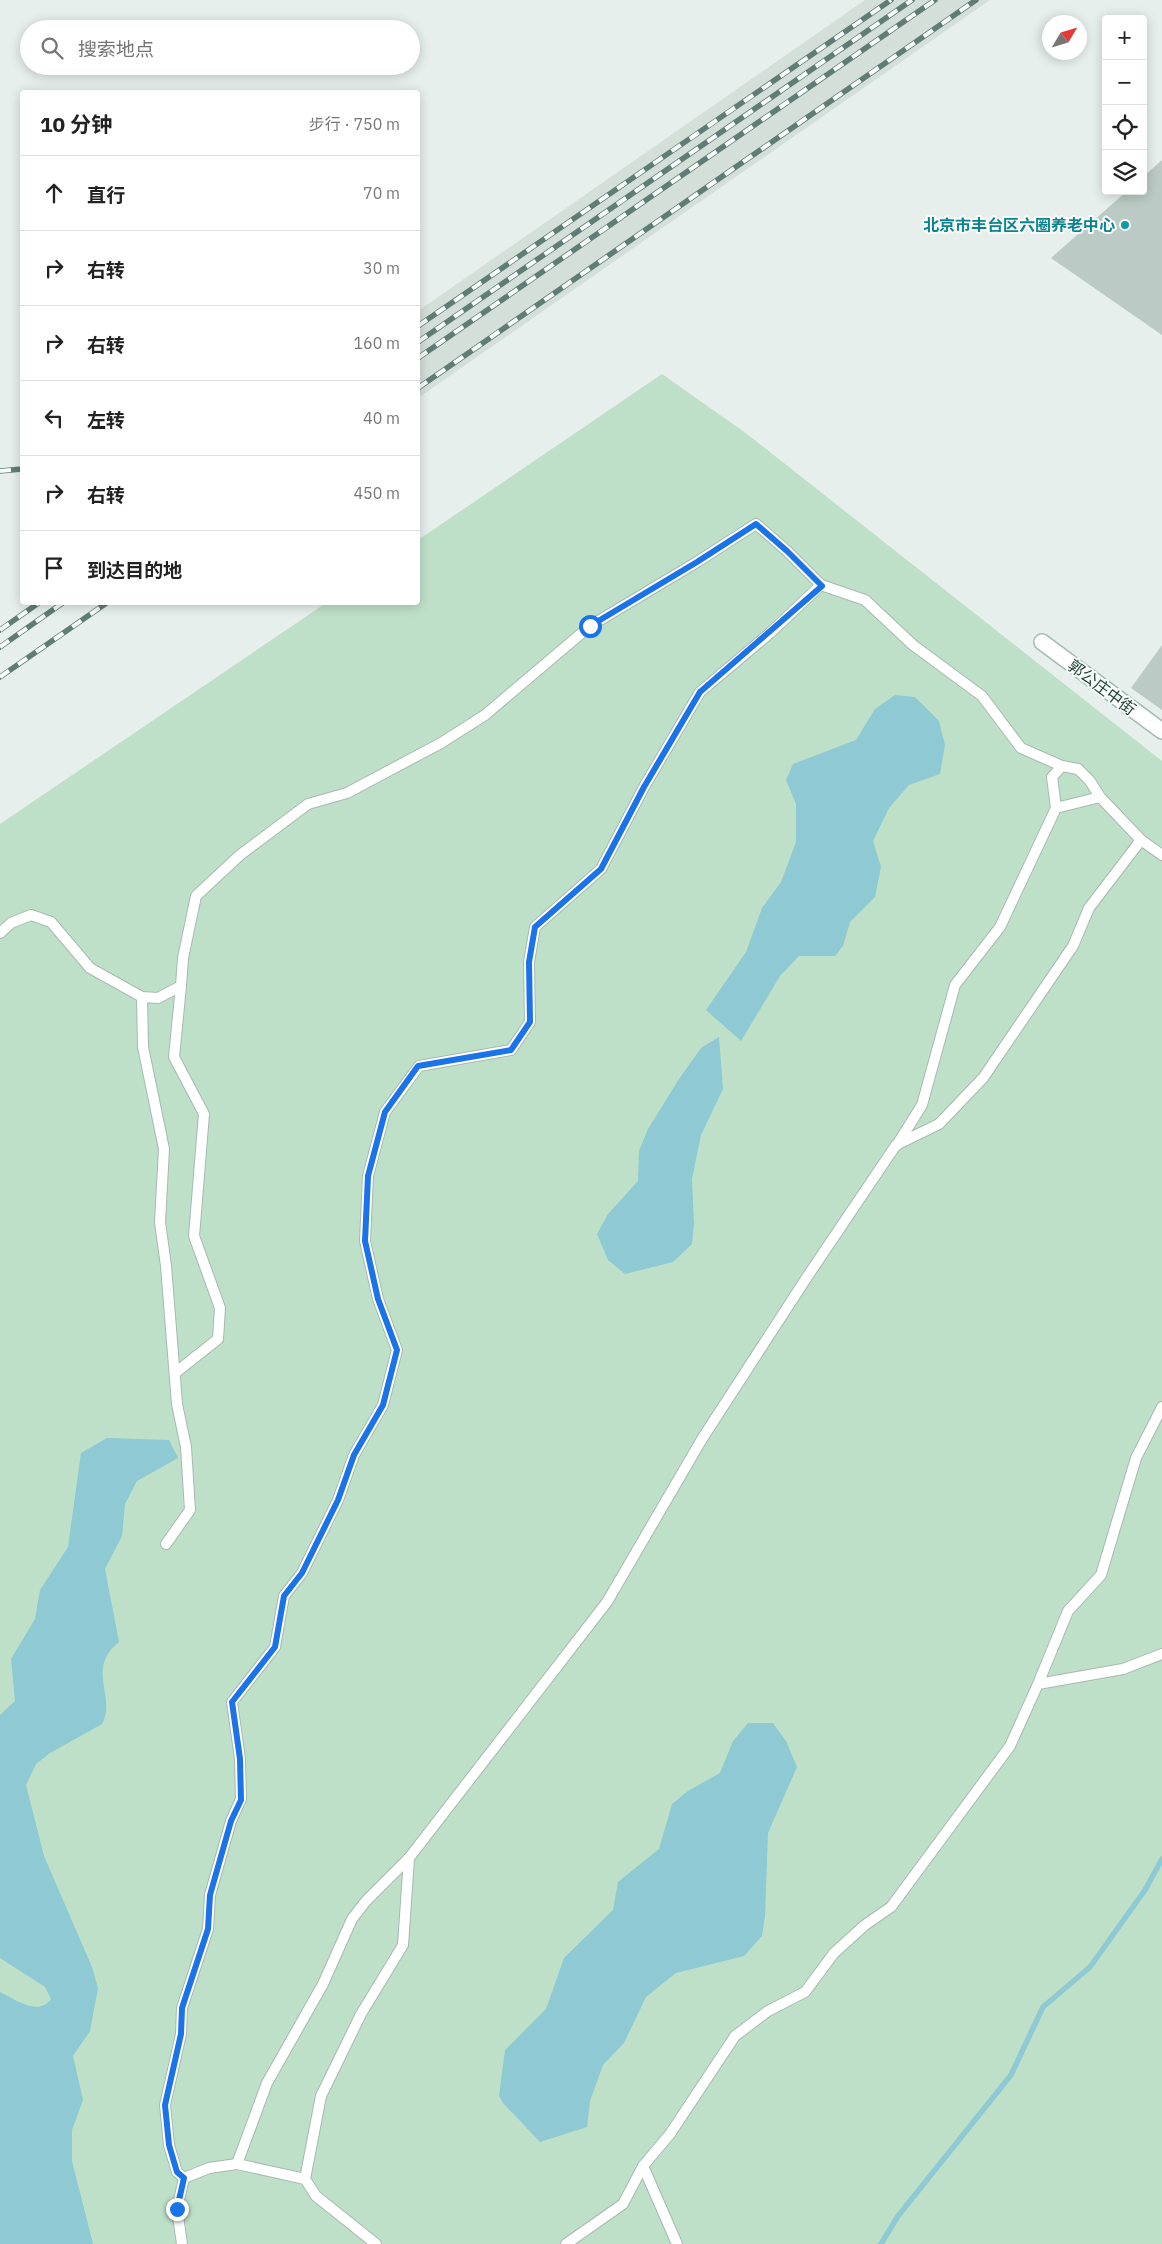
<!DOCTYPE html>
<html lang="zh">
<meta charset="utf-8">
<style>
body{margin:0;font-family:"IBM Plex Sans","Noto Sans SC",sans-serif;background:#f2f2f2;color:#222}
.controls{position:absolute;right:15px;top:15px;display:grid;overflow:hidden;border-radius:5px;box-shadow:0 2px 12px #0003}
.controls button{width:45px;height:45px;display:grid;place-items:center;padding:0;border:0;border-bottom:1px solid #e0e0e0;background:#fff;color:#222;font:25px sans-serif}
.compass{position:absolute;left:1042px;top:15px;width:45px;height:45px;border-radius:50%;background:#fff;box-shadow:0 2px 12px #0003;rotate:52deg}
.stop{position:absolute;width:15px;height:15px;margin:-11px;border:4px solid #1a73e8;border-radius:50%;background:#fff}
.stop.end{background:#1a73e8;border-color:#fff;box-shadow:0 1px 5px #0008}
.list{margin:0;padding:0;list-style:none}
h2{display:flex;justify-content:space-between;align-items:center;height:65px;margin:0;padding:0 20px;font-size:21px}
h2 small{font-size:16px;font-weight:400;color:#767676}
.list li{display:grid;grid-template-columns:32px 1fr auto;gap:15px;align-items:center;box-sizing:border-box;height:75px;padding:0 20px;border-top:1px solid #e0e0e0}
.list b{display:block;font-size:19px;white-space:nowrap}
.list em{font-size:16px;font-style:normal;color:#767676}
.icon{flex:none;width:28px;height:28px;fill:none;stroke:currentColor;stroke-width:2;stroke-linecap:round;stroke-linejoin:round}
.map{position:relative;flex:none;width:1162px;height:2244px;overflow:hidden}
.search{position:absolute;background:#fff;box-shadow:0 2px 12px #0003;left:20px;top:20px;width:400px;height:55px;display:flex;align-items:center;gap:12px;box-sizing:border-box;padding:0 18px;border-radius:28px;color:#767676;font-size:19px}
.panel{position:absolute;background:#fff;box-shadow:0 2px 12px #0003;left:20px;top:90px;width:400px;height:515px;border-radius:5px}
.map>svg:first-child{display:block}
.built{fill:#d4dfda}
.green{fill:#bfe0c8}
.water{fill:#8ec9d4}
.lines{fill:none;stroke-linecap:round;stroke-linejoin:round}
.stream{stroke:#8ec9d4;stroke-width:5.5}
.building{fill:#bbcac4}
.lane-casing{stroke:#a8b8b2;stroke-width:12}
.secondary-casing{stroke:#a4bbb3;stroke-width:18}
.lane{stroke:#fff;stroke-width:10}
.secondary{stroke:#fff;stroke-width:15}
.rail-casing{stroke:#5f7d75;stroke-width:5.5}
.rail{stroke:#f7fbf9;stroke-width:4;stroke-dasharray:11;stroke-linecap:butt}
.route{stroke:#1a73e8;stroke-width:6}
.culture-dot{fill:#0f9aa8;stroke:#f7fbf9;stroke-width:2}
.labels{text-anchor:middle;stroke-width:4;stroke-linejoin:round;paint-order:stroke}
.culture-label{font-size:16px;font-weight:bold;fill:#0d838f;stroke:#f7fbf9;text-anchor:end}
.street-label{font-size:16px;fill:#24423a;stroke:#f7fbf9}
</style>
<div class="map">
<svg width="1162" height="2244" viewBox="0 0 1162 2244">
<rect width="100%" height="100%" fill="#e6efeb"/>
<path class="built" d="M865 0H990L418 398V311Z"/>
<path class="green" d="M662 374 747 434 1162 761V2244H0V824L326 603 418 602V540Z"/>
<g class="water">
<path d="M895 695 915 697 939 721 945 745 940 774 909 785 889 808 873 841 881 867 875 897 850 922 843 946 835 956H799L780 976 741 1041 706 1010 746 952 762 908 781 882 796 842V804L786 780 793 764 856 740 875 709Z"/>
<path d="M719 1037 723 1089 701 1135 692 1179 694 1224 692 1244 673 1262 625 1274 608 1260 597 1234 608 1214 638 1181 639 1151 648 1129 679 1079 701 1048Z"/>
<path d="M107 1438 169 1440 178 1458 137 1481 125 1504 122 1536 105 1569 119 1642C85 1669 117 1697 102 1724L50 1753 36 1764 26 1785 44 1856 92 1967 98 1988 90 2031 73 2056 83 2100 72 2130V2161L93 2244H0V1992C15 1999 38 2017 51 1999L45 1987 0 1958V1715L15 1701 11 1659 35 1619 40 1590 68 1547 81 1453Z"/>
<path d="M748 1723H773L786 1741 797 1767 768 1833 765 1916 762 1936 744 1956 676 1973 646 1997 624 2043 603 2065 590 2101 587 2127 540 2142 503 2103 499 2096 505 2050 546 2009 564 1958 613 1910 618 1882 659 1849 672 1804 688 1791 720 1773 733 1741Z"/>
</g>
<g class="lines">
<path class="stream" d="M881 2244 898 2216 1011 2075 1043 2007 1090 1967 1145 1890 1162 1859"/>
</g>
<g class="building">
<path d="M1162 160V335L1051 258 1127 191H1143V177Z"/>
<path d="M1162 645V710L1131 688Z"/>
</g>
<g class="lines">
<g class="lane-casing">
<g id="lane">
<path d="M1100 797 1056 808 1052 777 1062 766 1078 769 1090 781 1100 797 1141 840 1162 855"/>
<path d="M0 933 11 923 31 915 51 922 90 968 142 997 158 998 181 986 183 958 196 896 240 855 308 804 347 793 441 743 485 715 590 626 697 562 756 524 787 551 822 586"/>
<path d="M142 997 143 1047 164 1149 160 1222 166 1266 177 1404 186 1447 190 1510 166 1544"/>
<path d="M897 1145 922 1105 955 985 1000 927 1056 808"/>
<path d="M175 1373 218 1339 220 1308 194 1236 204 1114 174 1057 181 986"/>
<path d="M1038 1684 1068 1611 1101 1575 1136 1458 1162 1407"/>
<path d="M643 2166 677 2244"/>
<path d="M184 2178 177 2172 169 2145 165 2105 181 2034 182 2008 208 1929 210 1895 231 1821 241 1799 240 1759 232 1702 275 1647 284 1596 302 1573 338 1500 354 1455 383 1405 397 1350 378 1299 365 1241 368 1176 385 1112 419 1066 511 1050 530 1022 529 962 535 927 601 869 644 787 700 692 770 633 821 585 865 600 913 645 982 696 1021 748 1062 766"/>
<path d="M305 2179 237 2164 267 2083 323 1984 352 1919 366 1901 409 1858"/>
<path d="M182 2244 177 2209 184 2178 209 2168 237 2164"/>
<path d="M376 2244 316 2196 305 2179 321 2096 361 2014 403 1945 409 1858 607 1602 702 1439 807 1277 896 1145 939 1124 983 1078 1073 946 1089 908 1141 840"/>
<path d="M566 2244 623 2204 643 2166 670 2134 735 2036 768 2011 805 1992 834 1953 865 1925 891 1907 1010 1746 1038 1684 1123 1669 1162 1654"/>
</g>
</g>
<g class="secondary-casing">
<path id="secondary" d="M1042 642 1162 731"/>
</g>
<use href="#lane" class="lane"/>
<use href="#secondary" class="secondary"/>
<g class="rail-casing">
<g id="rail">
<path d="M418 326 891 0"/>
<path d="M418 342 912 0"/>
<path d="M418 358 935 0"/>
<path d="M418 388 976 0"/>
<path d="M0 471 22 469"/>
<path d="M0 630 40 602"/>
<path d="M0 647 64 602"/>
<path d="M0 677 108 602"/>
</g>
</g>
<use href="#rail" class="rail"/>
</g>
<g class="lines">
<path class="route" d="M177 2209 184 2178 177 2172 169 2145 165 2105 181 2034 182 2008 208 1929 210 1895 231 1821 241 1800 240 1759 232 1702 275 1647 284 1596 302 1573 338 1500 354 1455 383 1405 397 1350 378 1299 365 1241 368 1176 385 1112 418 1066 511 1050 530 1022 529 962 535 927 601 869 644 787 700 692 822 586 787 551 756 524 697 562 590 626"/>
</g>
<circle class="culture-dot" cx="1125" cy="225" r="5"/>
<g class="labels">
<g class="culture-label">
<text x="1115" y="231">北京市丰台区六圈养老中心</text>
</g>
<g class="street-label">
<text transform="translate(1102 687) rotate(37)" y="6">郭公庄中街</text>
</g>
</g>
</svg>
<div class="controls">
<button>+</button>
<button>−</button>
<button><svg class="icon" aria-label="locate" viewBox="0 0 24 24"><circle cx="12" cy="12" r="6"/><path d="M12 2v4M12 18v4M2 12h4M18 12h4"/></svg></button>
<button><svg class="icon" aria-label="layers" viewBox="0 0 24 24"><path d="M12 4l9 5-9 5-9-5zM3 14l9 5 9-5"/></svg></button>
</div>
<svg class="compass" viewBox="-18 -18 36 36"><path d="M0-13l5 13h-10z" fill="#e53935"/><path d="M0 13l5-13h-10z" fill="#767676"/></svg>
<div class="stop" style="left:590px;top:626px"></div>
<div class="stop end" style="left:177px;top:2209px"></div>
<div class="search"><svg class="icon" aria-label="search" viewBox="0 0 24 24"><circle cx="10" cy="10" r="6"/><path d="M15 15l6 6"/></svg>搜索地点</div>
<section class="panel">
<h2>10 分钟<small>步行 · 750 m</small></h2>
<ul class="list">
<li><svg class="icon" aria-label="ahead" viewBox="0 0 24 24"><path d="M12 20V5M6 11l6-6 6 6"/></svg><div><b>直行</b></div><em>70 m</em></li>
<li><svg class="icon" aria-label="right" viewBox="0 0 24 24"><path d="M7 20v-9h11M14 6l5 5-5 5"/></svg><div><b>右转</b></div><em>30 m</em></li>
<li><svg class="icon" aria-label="right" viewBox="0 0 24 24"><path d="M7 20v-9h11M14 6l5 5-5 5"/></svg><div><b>右转</b></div><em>160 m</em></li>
<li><svg class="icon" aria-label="left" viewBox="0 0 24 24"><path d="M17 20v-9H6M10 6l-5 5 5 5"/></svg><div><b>左转</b></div><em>40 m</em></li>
<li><svg class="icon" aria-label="right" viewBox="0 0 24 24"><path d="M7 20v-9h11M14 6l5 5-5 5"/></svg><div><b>右转</b></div><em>450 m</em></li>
<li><svg class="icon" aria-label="arrive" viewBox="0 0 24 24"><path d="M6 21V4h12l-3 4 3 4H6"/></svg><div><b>到达目的地</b></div></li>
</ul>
</section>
</div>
